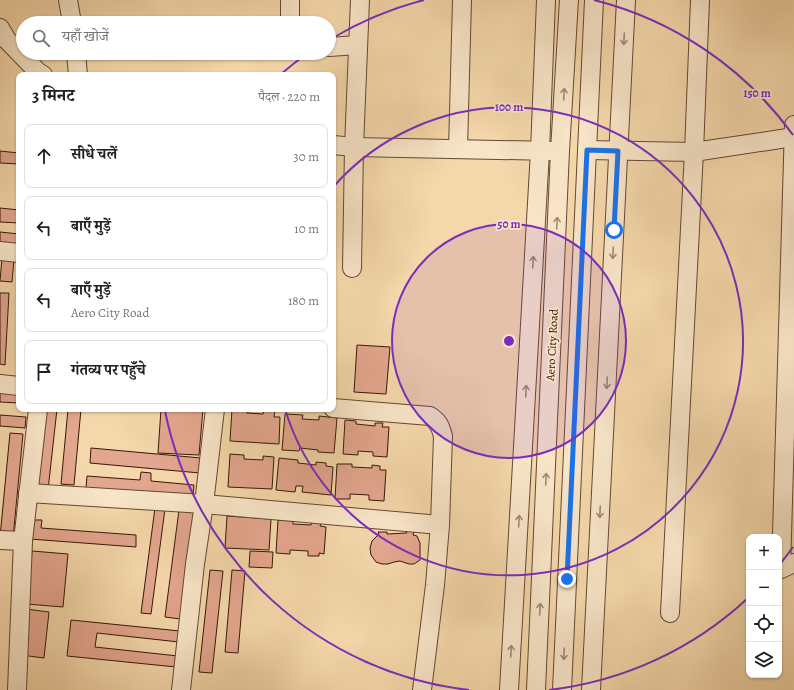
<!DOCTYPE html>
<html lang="hi">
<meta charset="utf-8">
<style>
body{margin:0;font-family:Alegreya,"Noto Serif Devanagari",serif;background:#f2f2f2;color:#202124}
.controls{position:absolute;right:12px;bottom:12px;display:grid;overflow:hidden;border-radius:8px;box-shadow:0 1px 3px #0004}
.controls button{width:36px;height:36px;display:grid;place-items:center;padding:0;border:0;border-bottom:1px solid #e0e0e0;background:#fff;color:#202124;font:20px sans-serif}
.stop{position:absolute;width:12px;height:12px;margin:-9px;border:3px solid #1a73e8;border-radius:50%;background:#fff}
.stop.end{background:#1a73e8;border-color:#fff;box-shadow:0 1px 4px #0008}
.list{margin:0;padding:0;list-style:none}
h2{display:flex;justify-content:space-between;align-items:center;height:52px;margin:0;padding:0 16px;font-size:17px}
h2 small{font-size:13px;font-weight:400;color:#757577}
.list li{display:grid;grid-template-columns:26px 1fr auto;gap:12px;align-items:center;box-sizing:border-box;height:64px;margin:0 8px 8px;padding:0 8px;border:1px solid #e0e0e0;border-radius:8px}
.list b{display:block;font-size:15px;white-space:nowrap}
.list p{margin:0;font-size:13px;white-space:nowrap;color:#757577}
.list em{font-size:13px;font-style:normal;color:#757577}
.icon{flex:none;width:22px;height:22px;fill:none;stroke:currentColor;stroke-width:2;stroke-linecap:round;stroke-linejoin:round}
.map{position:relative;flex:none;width:794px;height:690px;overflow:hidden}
.search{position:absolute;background:#fff;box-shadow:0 1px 3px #0004;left:16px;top:16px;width:320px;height:44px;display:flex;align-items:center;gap:10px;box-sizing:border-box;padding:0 14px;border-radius:22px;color:#757577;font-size:15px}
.panel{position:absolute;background:#fff;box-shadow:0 1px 3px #0004;left:16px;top:72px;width:320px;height:340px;border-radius:8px}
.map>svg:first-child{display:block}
.building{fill:#e3a68e;stroke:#37170a}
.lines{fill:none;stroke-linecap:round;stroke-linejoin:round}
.minor-casing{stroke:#664732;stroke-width:20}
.minor{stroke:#f8e5c8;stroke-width:18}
.oneway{stroke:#a18872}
.route{stroke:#1a73e8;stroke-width:5}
.ring{fill:none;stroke:#7b2cbf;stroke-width:2}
.labels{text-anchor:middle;stroke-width:3.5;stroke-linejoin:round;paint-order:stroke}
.street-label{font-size:12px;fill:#37170a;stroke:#f8e5c8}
.centre{fill:#7b2cbf;stroke:#f8e5c8;stroke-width:2}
.ring-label{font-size:12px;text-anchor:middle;font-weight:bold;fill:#7b2cbf;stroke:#f8e5c8;stroke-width:3.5;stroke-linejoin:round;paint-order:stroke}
</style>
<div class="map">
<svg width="794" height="690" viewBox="0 0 794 690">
<rect width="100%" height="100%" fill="#f4d7aa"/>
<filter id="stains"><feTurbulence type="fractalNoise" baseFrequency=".005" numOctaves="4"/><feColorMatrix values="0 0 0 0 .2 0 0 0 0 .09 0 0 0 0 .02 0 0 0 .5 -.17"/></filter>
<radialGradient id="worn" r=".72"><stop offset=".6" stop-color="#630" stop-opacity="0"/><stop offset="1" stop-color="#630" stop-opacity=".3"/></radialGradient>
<g class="building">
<path d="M0 151 19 153V164L0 163Z"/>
<path d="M0 208 19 210V223L0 222Z"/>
<path d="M0 232 19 234V247L0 245Z"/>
<path d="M2 258 14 259 12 282 0 281Z"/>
<path d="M0 293H9L5 365 0 364Z"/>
<path d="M357 345 390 347 386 394 354 392Z"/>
<path d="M0 390 19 391V403L0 402Z"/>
<path d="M44 409H57L48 490 35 488Z"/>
<path d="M68 409H81L74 485 61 484Z"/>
<path d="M161 409H203L199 455 158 453Z"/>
<path d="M232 409 247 410V413L263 414 264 411H275L274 417H280L279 444 230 441Z"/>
<path d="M285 414 303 415 302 419 319 420V416L337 418 334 453 318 452V450L300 448 299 451 282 450Z"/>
<path d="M0 415 26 417 25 428 0 426Z"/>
<path d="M345 420 356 421V424L375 426V423H383L382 427H389L387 457 373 456V452L358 451V455L343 454Z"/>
<path d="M10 433 23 434 13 538 0 537Z"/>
<path d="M91 448 201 458 200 473 90 463Z"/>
<path d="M230 454 244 455V459L263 460V456L274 457 272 489 228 487Z"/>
<path d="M279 458 298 460V463L316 465V462L326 463V466L333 467 331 495 302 492 303 486H296L295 492 276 490Z"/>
<path d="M337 464H352V467L372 468V465L380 466V470H386L384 501 369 500V495L350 494V499H335Z"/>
<path d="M141 472 151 473V481L194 485 193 496 86 488 87 476 140 480Z"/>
<path d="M155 508 165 509 151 614 141 613Z"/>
<path d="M179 510 194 512 180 619 165 617Z"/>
<path d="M227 516 271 519 269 550 225 548Z"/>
<path d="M32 520H42L41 528 136 535V547L30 539Z"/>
<path d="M278 520 293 521V524L311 525 312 522 321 523 320 526 326 527 324 554 319 553V556H308V551L290 550V554L276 553Z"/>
<path d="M406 531H414L413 535 417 536 420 543V560L414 564H409L400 561 394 562 388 564H382L376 562 371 555 370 548 372 541 379 534 378 532H387V534L407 533Z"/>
<path d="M32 551 68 554 63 607 27 604Z"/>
<path d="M250 551 273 552 272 568 249 567Z"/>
<path d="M210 570 223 571 212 673 199 672Z"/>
<path d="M232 570 245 571 238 653 225 652Z"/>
<path d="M26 609 49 612 44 658 21 655Z"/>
<path d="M71 620 180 631 179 642 97 633 95 647 178 656 176 667 67 656Z"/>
</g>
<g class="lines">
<g class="minor-casing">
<g id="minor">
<path d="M68 0 72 23"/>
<path d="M290 23V0"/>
<path d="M0 28 7 40 38 72 43 75"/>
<path d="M329 47 358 45"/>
<path d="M76 53 78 75"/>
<path d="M794 125 781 569 794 563"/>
<path d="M333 145 354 147 552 151"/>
<path d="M458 149 462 0"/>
<path d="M587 150 694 152 794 137"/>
<path d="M0 251 19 253"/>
<path d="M352 268 354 147 360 0"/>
<path d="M0 384 19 386"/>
<path d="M333 408 430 416C439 422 440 426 443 436L440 525 435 585 422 690"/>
<path d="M28 493 204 504 440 525"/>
<path d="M0 540 23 541"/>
<path d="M670 613 694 152 700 0"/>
<path d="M17 690 23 541 38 409"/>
<path d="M181 690 195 564 204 504 215 409"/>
<path d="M509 690 540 151 546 0"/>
<path d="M536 690 560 151 569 0"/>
<path d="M562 690 594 0"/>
<path d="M591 690 626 0"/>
</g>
</g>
<use href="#minor" class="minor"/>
</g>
<defs><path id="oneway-shaft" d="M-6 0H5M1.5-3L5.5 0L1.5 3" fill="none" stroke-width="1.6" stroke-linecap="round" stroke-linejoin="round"/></defs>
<g class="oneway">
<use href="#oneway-shaft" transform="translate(624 39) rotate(93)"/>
<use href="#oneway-shaft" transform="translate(564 94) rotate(-87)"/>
<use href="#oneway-shaft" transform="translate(557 223) rotate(-87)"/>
<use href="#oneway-shaft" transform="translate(613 253) rotate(93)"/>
<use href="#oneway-shaft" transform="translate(533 262) rotate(-87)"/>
<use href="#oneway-shaft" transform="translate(607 383) rotate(93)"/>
<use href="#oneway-shaft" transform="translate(526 391) rotate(-87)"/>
<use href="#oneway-shaft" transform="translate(546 479) rotate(-87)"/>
<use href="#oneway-shaft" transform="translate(600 512) rotate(93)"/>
<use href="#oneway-shaft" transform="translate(519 521) rotate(-87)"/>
<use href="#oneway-shaft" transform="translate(540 609) rotate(-87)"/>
<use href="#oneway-shaft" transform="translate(511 651) rotate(-87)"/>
<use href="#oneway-shaft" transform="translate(564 654) rotate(93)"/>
</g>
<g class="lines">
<path class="route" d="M567 579 587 150 618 151 614 230"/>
</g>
<circle cx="509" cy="341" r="117" fill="#7b2cbf" fill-opacity=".12"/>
<g class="ring">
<circle cx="509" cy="341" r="117"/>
<path d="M334 186A234 234 0 1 1 285 409"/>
<path d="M793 547A351 351 0 0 1 780 564M748 598A351 351 0 0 1 549 690M469 690A351 351 0 0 1 165 411M281 74A351 351 0 0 1 308 53M331 39A351 351 0 0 1 424 0M594 0A351 351 0 0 1 793 135"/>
</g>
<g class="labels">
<g class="street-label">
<text transform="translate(552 345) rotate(-87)" y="4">Aero City Road</text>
</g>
</g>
<circle cx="509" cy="341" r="6" class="centre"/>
<g class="ring-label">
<text x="757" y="97">150 m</text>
<text x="509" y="111">100 m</text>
<text x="509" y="228">50 m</text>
</g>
<rect width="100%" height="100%" filter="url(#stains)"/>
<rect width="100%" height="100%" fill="url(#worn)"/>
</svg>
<div class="controls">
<button>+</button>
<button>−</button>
<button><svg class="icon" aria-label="locate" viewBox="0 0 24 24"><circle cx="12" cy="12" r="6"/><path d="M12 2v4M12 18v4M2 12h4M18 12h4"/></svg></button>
<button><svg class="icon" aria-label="layers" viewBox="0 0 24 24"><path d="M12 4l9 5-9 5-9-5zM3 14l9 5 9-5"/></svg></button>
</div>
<div class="stop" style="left:614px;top:230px"></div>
<div class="stop end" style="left:567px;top:579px"></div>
<div class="search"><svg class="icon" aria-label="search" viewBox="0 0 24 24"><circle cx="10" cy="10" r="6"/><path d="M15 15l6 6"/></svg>यहाँ खोजें</div>
<section class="panel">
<h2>3 मिनट<small>पैदल · 220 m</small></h2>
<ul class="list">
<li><svg class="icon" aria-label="ahead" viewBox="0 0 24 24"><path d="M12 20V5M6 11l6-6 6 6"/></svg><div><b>सीधे चलें</b></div><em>30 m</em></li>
<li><svg class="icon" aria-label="left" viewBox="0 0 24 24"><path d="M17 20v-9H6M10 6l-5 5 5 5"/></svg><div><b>बाएँ मुड़ें</b></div><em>10 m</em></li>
<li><svg class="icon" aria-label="left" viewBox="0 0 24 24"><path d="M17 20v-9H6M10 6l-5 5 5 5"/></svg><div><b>बाएँ मुड़ें</b><p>Aero City Road</p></div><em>180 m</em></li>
<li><svg class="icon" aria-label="arrive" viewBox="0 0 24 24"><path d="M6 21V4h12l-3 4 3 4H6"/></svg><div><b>गंतव्य पर पहुँचे</b></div></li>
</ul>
</section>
</div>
